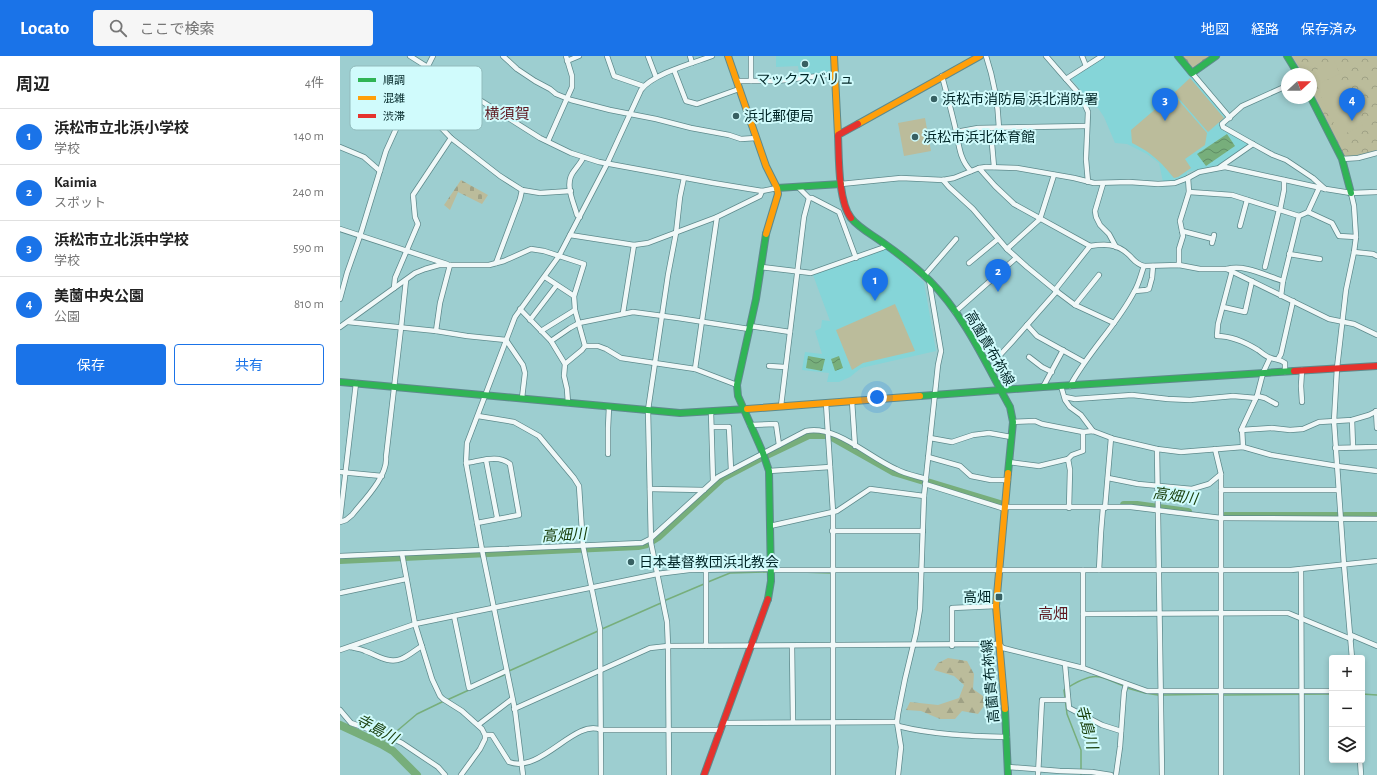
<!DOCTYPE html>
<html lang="ja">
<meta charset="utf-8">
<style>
body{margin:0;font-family:"Alegreya Sans","Noto Sans JP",sans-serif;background:#f6f6f6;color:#222}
.controls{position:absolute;right:12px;bottom:12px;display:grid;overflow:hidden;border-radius:4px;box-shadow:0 2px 6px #0003}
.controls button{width:36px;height:36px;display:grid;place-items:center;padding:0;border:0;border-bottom:1px solid #e0e0e0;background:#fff;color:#222;font:20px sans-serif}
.compass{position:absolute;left:941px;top:12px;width:36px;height:36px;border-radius:50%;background:#fff;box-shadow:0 2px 6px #0003;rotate:69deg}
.you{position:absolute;left:537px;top:341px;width:14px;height:14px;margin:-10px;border:3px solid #fff;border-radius:50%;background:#1a73e8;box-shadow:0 0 0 6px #1a73e833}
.badge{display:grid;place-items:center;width:26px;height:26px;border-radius:50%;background:#1a73e8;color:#fff;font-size:13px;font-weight:700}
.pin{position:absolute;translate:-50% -33px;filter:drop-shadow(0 1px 2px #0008)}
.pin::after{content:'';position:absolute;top:21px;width:14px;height:12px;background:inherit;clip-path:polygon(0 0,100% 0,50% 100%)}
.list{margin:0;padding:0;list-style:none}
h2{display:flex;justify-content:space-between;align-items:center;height:52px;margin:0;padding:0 16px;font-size:17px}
h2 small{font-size:13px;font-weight:400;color:#767676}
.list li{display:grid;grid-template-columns:26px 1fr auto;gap:12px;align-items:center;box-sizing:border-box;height:56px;padding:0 16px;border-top:1px solid #e0e0e0}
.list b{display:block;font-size:15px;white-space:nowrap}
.list p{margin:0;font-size:13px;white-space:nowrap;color:#767676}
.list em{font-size:13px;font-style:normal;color:#767676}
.actions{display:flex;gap:8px;padding:12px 16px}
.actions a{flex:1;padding:9px 0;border:1px solid #1a73e8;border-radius:4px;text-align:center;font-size:14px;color:#1a73e8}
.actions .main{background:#1a73e8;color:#fff}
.icon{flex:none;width:22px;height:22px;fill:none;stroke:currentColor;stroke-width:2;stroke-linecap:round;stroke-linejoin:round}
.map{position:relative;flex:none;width:1037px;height:719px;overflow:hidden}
header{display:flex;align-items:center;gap:24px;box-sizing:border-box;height:56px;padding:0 20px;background:#1a73e8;color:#fff}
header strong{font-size:19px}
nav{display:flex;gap:22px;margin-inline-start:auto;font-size:14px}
.search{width:280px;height:36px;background:#f6f6f6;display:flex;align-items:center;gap:10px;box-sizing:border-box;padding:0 14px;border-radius:4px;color:#767676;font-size:15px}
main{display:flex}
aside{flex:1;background:#fff}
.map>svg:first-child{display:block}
.built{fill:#85d5d8}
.forest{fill:url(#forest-firs)}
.cemetery{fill:url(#cemetery-stones)}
.park{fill:url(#park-crowns)}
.pitch{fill:#bbbc9b}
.water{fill:url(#water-waves)}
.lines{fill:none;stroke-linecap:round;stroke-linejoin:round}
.stream{stroke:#77ae7b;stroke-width:1.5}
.river{stroke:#77ae7b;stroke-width:8}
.street-casing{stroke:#5e8a8c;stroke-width:6}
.fast-casing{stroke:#5e8a8c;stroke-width:8}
.slow-casing{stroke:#5e8a8c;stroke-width:8}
.jam-casing{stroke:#5e8a8c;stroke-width:8}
.street{stroke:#f0f8f8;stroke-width:4.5}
.fast{stroke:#30b455;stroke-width:6}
.slow{stroke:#ff9f0a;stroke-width:6}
.jam{stroke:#e5322d;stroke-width:6}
.poi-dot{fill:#376062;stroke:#d0fbfc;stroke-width:1.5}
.labels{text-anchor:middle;stroke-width:4;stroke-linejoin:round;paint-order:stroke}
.poi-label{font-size:14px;fill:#002526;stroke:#d0fbfc;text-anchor:start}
.street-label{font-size:14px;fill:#002526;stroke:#d0fbfc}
.neighbourhood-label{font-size:15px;fill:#5f1a21;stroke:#d0fbfc}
.water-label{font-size:15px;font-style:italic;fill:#1a400d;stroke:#d0fbfc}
.key{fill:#d0fbfc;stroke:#92bbbc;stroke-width:1}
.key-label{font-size:11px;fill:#002526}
</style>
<header>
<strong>Locato</strong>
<div class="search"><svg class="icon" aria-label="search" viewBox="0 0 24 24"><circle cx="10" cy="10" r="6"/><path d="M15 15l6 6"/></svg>ここで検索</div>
<nav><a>地図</a><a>経路</a><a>保存済み</a></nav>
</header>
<main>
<aside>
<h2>周辺<small>4件</small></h2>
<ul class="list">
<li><span class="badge">1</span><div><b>浜松市立北浜小学校</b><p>学校</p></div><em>140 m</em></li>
<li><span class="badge">2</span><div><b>Kaimia</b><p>スポット</p></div><em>240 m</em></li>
<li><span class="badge">3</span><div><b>浜松市立北浜中学校</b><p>学校</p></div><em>590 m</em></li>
<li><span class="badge">4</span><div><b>美薗中央公園</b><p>公園</p></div><em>810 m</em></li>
</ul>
<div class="actions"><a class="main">保存</a><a>共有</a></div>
</aside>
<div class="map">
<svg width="1037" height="719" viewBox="0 0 1037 719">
<defs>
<pattern id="forest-firs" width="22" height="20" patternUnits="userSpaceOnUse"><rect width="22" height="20" fill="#bbbc9b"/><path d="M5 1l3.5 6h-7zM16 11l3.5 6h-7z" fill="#9fa185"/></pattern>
<pattern id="cemetery-stones" width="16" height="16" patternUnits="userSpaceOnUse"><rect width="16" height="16" fill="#bbbc9b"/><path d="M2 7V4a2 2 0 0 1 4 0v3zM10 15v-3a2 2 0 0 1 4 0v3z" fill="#9fa185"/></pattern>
<pattern id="park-crowns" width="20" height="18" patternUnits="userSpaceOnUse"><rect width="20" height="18" fill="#bbbc9b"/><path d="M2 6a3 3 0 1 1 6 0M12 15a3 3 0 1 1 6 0" fill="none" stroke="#9fa185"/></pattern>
<pattern id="water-waves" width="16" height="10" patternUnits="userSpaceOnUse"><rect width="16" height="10" fill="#77ae7b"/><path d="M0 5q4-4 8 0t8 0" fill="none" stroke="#5f8d65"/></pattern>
</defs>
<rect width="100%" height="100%" fill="#9dced0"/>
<g class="built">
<path d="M436 0H490L491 17 466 20V17H459L458 10 436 11Z"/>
<path d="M766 0H835L887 61 881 67 909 87 910 89 880 109 847 116V121L838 125 823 126 819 107 807 98 787 88 775 87 764 61 758 52 754 50 733 25 732 22Z"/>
<path d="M545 192 584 226 596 295 521 312 510 321 499 326H487L489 317 462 314 465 296 482 298 475 275 481 272 482 264 490 265 473 219Z"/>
</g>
<path class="forest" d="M608 602 627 605 634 618 633 633 643 640 644 650 638 658 622 655 615 663H600L581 655 566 654 570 646 598 649 619 642 624 629 614 620 594 614 598 607Z"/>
<path class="cemetery" d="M121 124 148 139 142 148 118 136 110 154 104 149Z"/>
<g class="park">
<path d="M842 0H870L853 12Z"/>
<path d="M952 0H1037V96L1005 101 971 33V18H963Z"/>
</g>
<g class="pitch">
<path d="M994 5 1000 18 980 27 974 15Z"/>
<path d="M850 22 884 62 868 76 834 37Z"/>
<path d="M1000 23 1023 69 1000 80 978 34Z"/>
<path d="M833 38 867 77 865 89 845 103 851 112 838 121 834 122C820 105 812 97 792 87L791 74Z"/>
<path d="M585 62 591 95 564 100 558 67Z"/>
<path d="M555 248 575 295 523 307 512 314 496 274Z"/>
</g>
<g class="water">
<path d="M887 78 895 90 866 110 857 98Z"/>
<path d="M468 300 485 303 482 315 466 312Z"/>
<path d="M499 300 503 312 495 315 491 303Z"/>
</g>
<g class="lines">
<g class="stream">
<path d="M460 516 490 517"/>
<path d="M368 526 390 517 428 516"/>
<path d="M326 544 364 528"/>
<path d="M262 573 321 547"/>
<path d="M169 615 258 575"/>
<path d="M147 626 164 619"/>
<path d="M787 632 805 637 818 639"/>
<path d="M1022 638 1037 639"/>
<path d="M823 639 880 638"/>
<path d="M883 639 992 638"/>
<path d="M107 644 129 634"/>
<path d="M51 680 77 658 104 645"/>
<path d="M41 688 48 682"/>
<path d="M741 719V694L727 658 724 634C733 628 749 618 760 621 768 623 776 627 784 630"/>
</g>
<g class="river">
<path d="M492 381 554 416 660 448"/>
<path d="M427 399 469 379H485"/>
<path d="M784 449H797L848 456"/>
<path d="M885 460H997"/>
<path d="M1005 460H1037"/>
<path d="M0 504 298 490 307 488 318 481 382 422 420 402"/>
<path d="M0 669 41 688 53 695 77 719"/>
</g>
<g class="street-casing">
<g id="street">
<path d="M70 0 200 82 231 97 259 106 373 127 422 135 437 132"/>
<path d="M163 0 177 13 195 25 210 33 216 38 231 44 270 54 316 63 351 72 389 79 401 83 416 82"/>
<path d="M267 0 274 20 303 30"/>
<path d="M308 0 316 21"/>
<path d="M350 0 352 7"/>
<path d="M411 0V25"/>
<path d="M646 0C654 24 658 48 659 72"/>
<path d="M706 0 726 23 762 0"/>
<path d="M742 0 746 10"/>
<path d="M227 5 239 0"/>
<path d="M334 14 346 45 357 48 399 33"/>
<path d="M852 17 890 62"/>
<path d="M602 20C607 39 612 57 616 75 619 90 620 104 631 115"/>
<path d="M726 23 741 40 748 56 746 103 748 126"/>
<path d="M397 25H437L495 18"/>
<path d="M947 32H942L902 50 882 68 883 71 913 88 933 99 946 104 973 122 985 133"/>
<path d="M70 45 90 60 111 82 160 120 182 134 200 137 231 135"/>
<path d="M616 76 638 72 747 70"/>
<path d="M208 85 232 31V20L226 0"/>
<path d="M652 88 654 111"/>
<path d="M0 91 24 101 40 115"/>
<path d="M1002 103 1018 102 1037 97"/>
<path d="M880 111 913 88"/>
<path d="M639 112 646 111 677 112 734 122 754 127 789 126 818 128 835 127 848 122 859 116 885 111 986 133 1011 137 1037 136"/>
<path d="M603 124 609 131 633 153 667 193 687 211 715 234 735 249 774 267"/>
<path d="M501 128 561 122 603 124 614 122 639 112 655 130 674 148 750 190C764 188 777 187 789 199 794 204 796 208 804 210"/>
<path d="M763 128 755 155 756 161 760 169 769 178 776 191"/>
<path d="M459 132 469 142H472L499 156 516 202"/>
<path d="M849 136 892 139 959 160 943 225 941 240"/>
<path d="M1011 137 1014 150 1016 181 1014 196 1006 234 997 312 994 365 1004 509 1012 602"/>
<path d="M940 154 944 134V124"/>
<path d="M968 156 992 167 999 180 1016 181"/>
<path d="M959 160 968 156 979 132"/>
<path d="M240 161 237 159C234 147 225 130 232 118 235 113 240 108 243 102"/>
<path d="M900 170 907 144"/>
<path d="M0 173 107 208"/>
<path d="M842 175 873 183"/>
<path d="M230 179 294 189 308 187 377 161 420 140 422 135"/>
<path d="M872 187 874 179"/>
<path d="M667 193 700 163 714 119"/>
<path d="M1014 196 1033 198 1037 200"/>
<path d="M949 198 980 203"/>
<path d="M156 207 180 143 182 134"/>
<path d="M629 207 658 183"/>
<path d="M839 209V193L843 180 840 165 849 136 848 122"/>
<path d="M421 211 471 217 542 192 547 189"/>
<path d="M925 211 939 154"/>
<path d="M887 213C905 208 926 220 943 225"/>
<path d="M892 215 878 268 877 280C892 280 905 286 918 294 921 296 926 301 931 302 936 304 940 303 945 307V316"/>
<path d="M584 220 616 183"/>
<path d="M205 221 234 240"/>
<path d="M54 232 55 222 78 168 75 161 73 139 111 82"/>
<path d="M715 234 750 190"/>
<path d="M795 235 806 234 809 233 812 222 813 210"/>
<path d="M0 243 7 217 20 180 46 95 56 73 93 0"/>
<path d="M735 249 759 219"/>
<path d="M883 251 905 256 912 225"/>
<path d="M180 253 211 285 225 308 224 320 227 333 228 347"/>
<path d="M615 256 676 202"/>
<path d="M283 257 294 189"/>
<path d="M190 264 216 230"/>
<path d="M8 266 96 275 127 280 166 284 183 309 185 317 182 342"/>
<path d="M687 269 697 280 744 306"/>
<path d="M410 270 450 276"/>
<path d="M0 271 75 217 85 213 99 209H149L164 205 191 193 204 195 244 208 234 240 235 254 245 290H258L266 293 281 302 355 313 397 329"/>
<path d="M96 275 100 247 110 209"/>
<path d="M201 275 235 254"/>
<path d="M634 284 657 299H660L672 286 717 235"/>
<path d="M211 285 230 272 239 267 293 256 338 262 409 273"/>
<path d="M689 301 702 311 712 316"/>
<path d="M938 303 941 298 953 245"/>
<path d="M225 308 242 294 245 290"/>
<path d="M429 310 445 311"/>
<path d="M355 313 377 161"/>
<path d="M721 330 725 344 730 351 741 359 753 375"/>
<path d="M730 330C748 296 777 269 794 236 799 228 801 218 804 210L839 209 860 213H887L989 263 1014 268 1037 279"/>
<path d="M703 331 723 294"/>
<path d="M917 340 925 342 936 348"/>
<path d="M725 341 735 343 792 339 828 343 850 344 893 340 916 342"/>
<path d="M512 345 515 390"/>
<path d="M962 346 961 330 962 314"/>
<path d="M486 347 493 456V719"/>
<path d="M441 350 464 161 469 142"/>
<path d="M1036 355 1037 372"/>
<path d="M371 356 373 425"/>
<path d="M138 360 174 366 199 380 234 422 239 430 243 490 260 573 261 719"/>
<path d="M1012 364 1013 391"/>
<path d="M673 366 695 365 702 368 743 376 753 375 774 383 817 393 841 396 903 391 931 399 997 410 1037 415"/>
<path d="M410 369 436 368 439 389"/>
<path d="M372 371H389L391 414"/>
<path d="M901 374 932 372 950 374 963 373 979 366 1012 364 1029 359 1037 355"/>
<path d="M590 382 612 386 633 379 649 377 671 381"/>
<path d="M903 391 902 372 917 340 923 317 930 302"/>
<path d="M995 392 1037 391"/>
<path d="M817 393 822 719"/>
<path d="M875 393 881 418V719"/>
<path d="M268 398V372L269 351"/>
<path d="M588 401 620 410 631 420 651 424H668"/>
<path d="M728 403 732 399 743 395V376"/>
<path d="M146 404 157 461 156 463"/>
<path d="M669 406 699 410 728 403 730 414 729 452"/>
<path d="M126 407C141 405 158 398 170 408L179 459 137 467"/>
<path d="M429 415 490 411"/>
<path d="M0 416 42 420"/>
<path d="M768 422 798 428 852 433 869 428 881 418"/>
<path d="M585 428 665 453"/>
<path d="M310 433 364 434"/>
<path d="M881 434H998"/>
<path d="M665 451H791L881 462 1037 463"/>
<path d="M765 452 771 382"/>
<path d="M0 463 16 327"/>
<path d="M0 466 6 464 12 459C24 444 48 420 46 401L61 272 66 224"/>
<path d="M430 470 497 455 530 433 584 440"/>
<path d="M492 475H583"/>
<path d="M62 498 75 568 92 623 100 640 103 643 122 655 142 673 145 679V683L140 693 121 719"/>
<path d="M0 500 302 487 310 483 378 421 466 375C497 369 528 401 556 413 565 418 576 420 586 423"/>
<path d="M961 513 962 719"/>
<path d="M430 514H951L1037 505"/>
<path d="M743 514V558"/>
<path d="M759 514 761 476 763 452"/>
<path d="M0 537 66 523"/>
<path d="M114 560 129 632 166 615"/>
<path d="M1011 579 1037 590"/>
<path d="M366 590V514"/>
<path d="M452 590 453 666"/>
<path d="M612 590V552L656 550"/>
<path d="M10 591C15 592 21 593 25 595 37 599 48 608 61 603 69 600 75 594 82 590"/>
<path d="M0 594 75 568 317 518 349 514 430 513"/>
<path d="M725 608 729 652 762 669 781 675"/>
<path d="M743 612V558L948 557 1011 583"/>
<path d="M174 653 310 592 328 590 659 588 663 592 743 612 807 635H992"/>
<path d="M0 654 11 667 43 678 62 687 98 711 105 719"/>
<path d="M383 667 557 666"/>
<path d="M138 669 172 643"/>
<path d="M558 670C594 679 630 680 667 681"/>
<path d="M145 679H152L169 706C201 718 235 662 261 674H381"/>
<path d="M1020 704 1021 719"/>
<path d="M668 711 720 715 752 716 771 719"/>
<path d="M183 719 175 654 143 499 126 407 127 387 175 261 219 200 267 108 301 34C312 18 353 7 372 0"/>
<path d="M329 719 328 590 327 566 311 487 308 354 328 219 336 177 340 141 344 122"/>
<path d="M558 719 561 691 557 666 558 658 565 623 576 577 580 553 584 440 598 309 601 295 589 224"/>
<path d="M698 719 702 644H727"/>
<path d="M776 719 780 691 784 636 786 628"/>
</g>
</g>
<g class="fast-casing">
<g id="fast">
<path d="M838 0 852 17 876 0"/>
<path d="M947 0 958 18"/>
<path d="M971 42 1002 103 1011 137"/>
<path d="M437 132 501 128"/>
<path d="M511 162C519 172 531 178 542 186 559 198 575 210 590 225 625 260 646 308 670 351L673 366 668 417"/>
<path d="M426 178 416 243 397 329 398 340 423 397 429 415 431 525 428 543"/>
<path d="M0 326 340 357 407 353"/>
<path d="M580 340 703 331 954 315"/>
<path d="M665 653 668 719"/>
</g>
</g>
<g class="slow-casing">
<g id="slow">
<path d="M388 0 426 110 437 132 438 138 426 178"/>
<path d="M494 0 498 79"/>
<path d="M518 68 640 0"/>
<path d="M407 353 580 340"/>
<path d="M665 653 656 550 668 417"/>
</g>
</g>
<g class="jam-casing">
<g id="jam">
<path d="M511 162C498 145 499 101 498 79L518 68"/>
<path d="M954 315 1037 310"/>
<path d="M364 719 428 543"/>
</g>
</g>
<use href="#street" class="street"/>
<use href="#fast" class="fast"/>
<use href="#slow" class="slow"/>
<use href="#jam" class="jam"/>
</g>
<g class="poi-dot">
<circle cx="465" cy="8" r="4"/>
<circle cx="594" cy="43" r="4"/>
<circle cx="396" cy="60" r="4"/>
<circle cx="575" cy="81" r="4"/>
<circle cx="291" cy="506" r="4"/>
<rect x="655" y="537" width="8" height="8" rx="2"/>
</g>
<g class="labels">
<g class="poi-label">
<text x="465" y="28" text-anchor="middle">マックスバリュ</text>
<text x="602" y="48">浜松市消防局 浜北消防署</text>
<text x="404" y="65">浜北郵便局</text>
<text x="583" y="86">浜松市浜北体育館</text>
<text x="299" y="511">日本基督教団浜北教会</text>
<text x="651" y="546" text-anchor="end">高畑</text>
</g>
<g class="street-label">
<text transform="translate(650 292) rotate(60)" y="5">高薗貴布祢線</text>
<text transform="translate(650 625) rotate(-95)" y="5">高薗貴布祢線</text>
</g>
<g class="neighbourhood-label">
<text x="167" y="63">横須賀</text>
<text x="713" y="563">高畑</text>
</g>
<g class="water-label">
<text transform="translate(835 440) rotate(8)" y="5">高畑川</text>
<text transform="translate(224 479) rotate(-3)" y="5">高畑川</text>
<text transform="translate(747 671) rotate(75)" y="5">寺島川</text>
<text transform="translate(37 673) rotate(28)" y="5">寺島川</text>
</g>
</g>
<rect x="10" y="10" width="132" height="64" rx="6" class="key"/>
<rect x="18" y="22" width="18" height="4" fill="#30b455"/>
<rect x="18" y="40" width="18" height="4" fill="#ff9f0a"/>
<rect x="18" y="58" width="18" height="4" fill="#e5322d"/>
<g class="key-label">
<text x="43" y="28">順調</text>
<text x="43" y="46">混雑</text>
<text x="43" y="64">渋滞</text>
</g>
</svg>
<div class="controls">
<button>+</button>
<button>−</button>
<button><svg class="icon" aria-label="layers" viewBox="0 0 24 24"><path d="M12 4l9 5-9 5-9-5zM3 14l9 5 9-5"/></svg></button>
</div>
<svg class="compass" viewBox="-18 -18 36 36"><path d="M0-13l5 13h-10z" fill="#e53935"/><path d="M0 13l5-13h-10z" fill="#767676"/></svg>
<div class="you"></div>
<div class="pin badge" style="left:535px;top:245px">1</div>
<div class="pin badge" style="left:658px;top:236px">2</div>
<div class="pin badge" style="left:825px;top:65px">3</div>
<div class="pin badge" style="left:1012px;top:65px">4</div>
</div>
</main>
